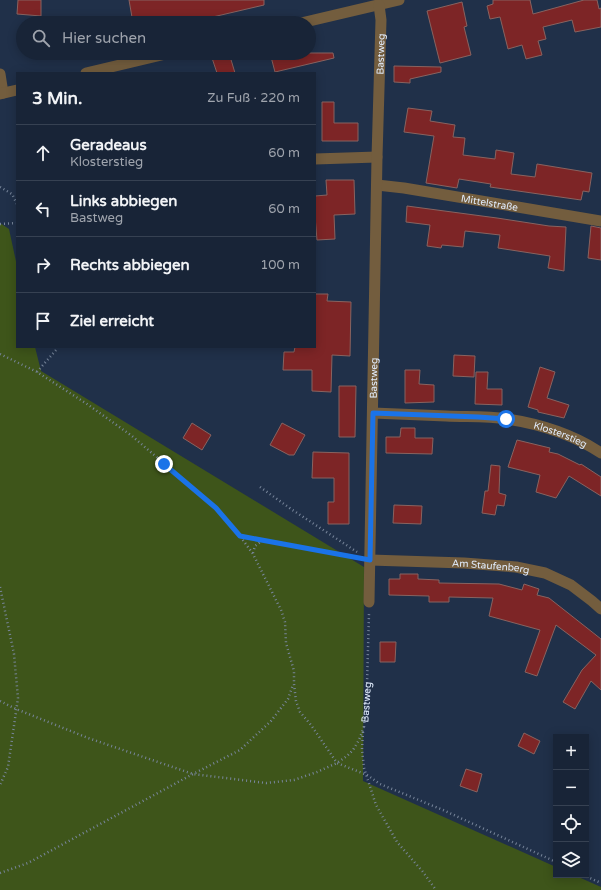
<!DOCTYPE html>
<html lang="de">
<meta charset="utf-8">
<style>
body{margin:0;font-family:"Varela Round",sans-serif;background:#212c3f;color:#f1f3f6}
.controls{position:absolute;right:12px;bottom:12px;display:grid;overflow:hidden;border-radius:0px;box-shadow:0 2px 10px #0003}
.controls button{width:36px;height:36px;display:grid;place-items:center;padding:0;border:0;border-bottom:1px solid #364152;background:#182437;color:#f1f3f6;font:20px sans-serif}
.stop{position:absolute;width:12px;height:12px;margin:-9px;border:3px solid #1a73e8;border-radius:50%;background:#fff}
.stop.end{background:#1a73e8;border-color:#fff;box-shadow:0 1px 4px #0008}
.list{margin:0;padding:0;list-style:none}
h2{display:flex;justify-content:space-between;align-items:center;height:52px;margin:0;padding:0 16px;font-size:17px}
h2 small{font-size:13px;font-weight:400;color:#9fa4ad}
.list li{display:grid;grid-template-columns:26px 1fr auto;gap:12px;align-items:center;box-sizing:border-box;height:56px;padding:0 16px;border-top:1px solid #364152}
.list b{display:block;font-size:15px;white-space:nowrap}
.list p{margin:0;font-size:13px;white-space:nowrap;color:#9fa4ad}
.list em{font-size:13px;font-style:normal;color:#9fa4ad}
.icon{flex:none;width:22px;height:22px;fill:none;stroke:currentColor;stroke-width:2;stroke-linecap:round;stroke-linejoin:round}
.map{position:relative;flex:none;width:601px;height:890px;overflow:hidden}
.search{position:absolute;background:#182437;box-shadow:0 2px 10px #0003;left:16px;top:16px;width:300px;height:44px;display:flex;align-items:center;gap:10px;box-sizing:border-box;padding:0 14px;border-radius:22px;color:#9fa4ad;font-size:15px}
.panel{position:absolute;background:#182437;box-shadow:0 2px 10px #0003;left:16px;top:72px;width:300px;height:276px;border-radius:0px}
.map>svg:first-child{display:block}
.green{fill:#3e551a}
.building{fill:#7d2526;stroke:#886360}
.lines{fill:none;stroke-linecap:round;stroke-linejoin:round}
.path{stroke:#78869b;stroke-width:2.5;stroke-dasharray:1 3;stroke-linecap:butt}
.minor{stroke:#735d3e;stroke-width:11}
.route{stroke:#1a73e8;stroke-width:5}
.labels{text-anchor:middle;stroke-width:3;stroke-linejoin:round;paint-order:stroke}
.street-label{font-size:10px;fill:#e1ecfc;stroke:#111823}
</style>
<div class="map">
<svg width="601" height="890" viewBox="0 0 601 890">
<rect width="100%" height="100%" fill="#203049"/>
<path class="green" d="M0 223 9 229 17 266V347H35L41 371 364 567 363 781 556 867V875H574L601 887V890H0Z"/>
<g class="building">
<path d="M18 0H41V16L17 14Z"/>
<path d="M129 0H264V5L187 23H133Z"/>
<path d="M493 0H530L533 14 584 0H597L599 9 601 8V27L575 32 572 20 543 27 546 39 538 41 542 55 526 59 522 45 508 49 500 17 490 19 487 6 493 4Z"/>
<path d="M462 2 467 26 464 27 471 55 440 63 427 11Z"/>
<path d="M229 53 235 73H217L212 58Z"/>
<path d="M270 53H333L334 58 275 72Z"/>
<path d="M394 66 441 67V72L410 79V83L394 82Z"/>
<path d="M322 102H334V123H358V141H322Z"/>
<path d="M408 108 432 111 430 121 455 125 453 137 465 138 463 155 495 159 496 150 514 153 511 174 535 177 537 164 592 173 589 192 583 191 581 200 490 187 491 184 459 179 457 188 426 183 434 136 404 132Z"/>
<path d="M326 180H354L355 214 334 215 335 239 317 240 315 216V196L327 195Z"/>
<path d="M407 206 497 218 549 226 566 227 564 271 548 268 550 256 498 248 500 235 465 231 463 247 442 245 441 248 427 246 430 225 406 222Z"/>
<path d="M591 226 601 228V260L588 258Z"/>
<path d="M315 294H328L327 301 351 302 350 356 332 355 331 392 312 391V370H283L284 352H294L295 347H315Z"/>
<path d="M454 355 475 356 474 377 453 376Z"/>
<path d="M540 367 555 372 547 398 569 405 564 418 538 412V410L528 407Z"/>
<path d="M405 370H420L419 384 434 385V402L405 403Z"/>
<path d="M476 372H488L487 389H502V405L475 404Z"/>
<path d="M339 386H356L355 437H339Z"/>
<path d="M192 423 211 435 202 450 183 438Z"/>
<path d="M282 423 305 435 294 455H289L270 445Z"/>
<path d="M401 428H415V438H433L432 454 386 453V437H400Z"/>
<path d="M517 440 550 448 549 452 558 454 580 465 581 464 601 477V496L569 476 556 498 536 492 540 475 508 467Z"/>
<path d="M313 452 349 453V524H328V502H334V478H312Z"/>
<path d="M491 465 500 466 499 493 506 495 504 506 497 505 495 515 482 513 485 491H488Z"/>
<path d="M394 505 422 506 421 524 393 523Z"/>
<path d="M400 574H418V579L439 580V583L499 584 522 590 524 584 539 589 537 595 549 598 601 639V690L591 681 575 709 563 702 582 670 596 655 556 625 537 676 525 672 540 630 489 616 493 598 449 597V602H429V596L389 595V579H400Z"/>
<path d="M380 642H396L395 662H380Z"/>
<path d="M524 733 540 741 534 754 518 746Z"/>
<path d="M466 769 482 774 477 792 460 786Z"/>
</g>
<g class="lines">
<g class="path">
<path d="M0 187 12 194 17 204"/>
<path d="M0 224 17 223"/>
<path d="M0 354 37 372 87 404 132 436 216 508 240 536 253 554 281 610 285 622 286 643 294 671V684L296 701 300 712 311 725 337 763 367 775 380 784 443 810 556 862"/>
<path d="M37 372 56 350"/>
<path d="M260 487 291 509 357 552"/>
<path d="M241 536 358 557"/>
<path d="M253 553 255 546 263 540"/>
<path d="M0 587 14 654 18 698 8 767 0 785"/>
<path d="M0 701 16 709 88 738 193 774 266 783 294 780 317 772 337 763 347 756 353 750 359 740 364 727"/>
<path id="s1" d="M364 727 367 684 369 614"/>
<path d="M363 732 362 749 364 768 376 805 397 842 423 872 436 890"/>
<path d="M0 873 28 863 193 774 240 750 271 721 288 699 293 685"/>
<path d="M583 875 601 883"/>
</g>
<g class="minor">
<path d="M301 23 399 0"/>
<path d="M86 73 170 53"/>
<path d="M0 74 3 93"/>
<path d="M0 94 17 90"/>
<path d="M315 159 377 157"/>
<path id="s2" d="M377 185 404 188 601 221"/>
<path id="s3" d="M373 413C398 414 422 415 446 416 467 417 487 416 507 419 540 424 574 435 601 453"/>
<path id="s4" d="M370 560 464 563 516 567 545 573 571 585 592 601 601 609"/>
<path id="s5" d="M369 602 377 157 381 20 379 5"/>
</g>
</g>
<g class="lines">
<path class="route" d="M164 464 216 508 240 536 370 560 373 413 478 417 506 419"/>
</g>
<g class="labels">
<g class="street-label">
<text dy="4" stroke="none"><textPath href="#s5" startOffset="548">Bastweg</textPath></text>
<text dy="4" stroke="none"><textPath href="#s2" startOffset="114">Mittelstraße</textPath></text>
<text dy="4" stroke="none"><textPath href="#s5" startOffset="224">Bastweg</textPath></text>
<text dy="4" stroke="none"><textPath href="#s3" startOffset="190">Klosterstieg</textPath></text>
<text dy="4" stroke="none"><textPath href="#s4" startOffset="121">Am Staufenberg</textPath></text>
<text dy="4" stroke="none"><textPath href="#s1" startOffset="25">Bastweg</textPath></text>
</g>
</g>
</svg>
<div class="controls">
<button>+</button>
<button>−</button>
<button><svg class="icon" aria-label="locate" viewBox="0 0 24 24"><circle cx="12" cy="12" r="6"/><path d="M12 2v4M12 18v4M2 12h4M18 12h4"/></svg></button>
<button><svg class="icon" aria-label="layers" viewBox="0 0 24 24"><path d="M12 4l9 5-9 5-9-5zM3 14l9 5 9-5"/></svg></button>
</div>
<div class="stop" style="left:506px;top:419px"></div>
<div class="stop end" style="left:164px;top:464px"></div>
<div class="search"><svg class="icon" aria-label="search" viewBox="0 0 24 24"><circle cx="10" cy="10" r="6"/><path d="M15 15l6 6"/></svg>Hier suchen</div>
<section class="panel">
<h2>3 Min.<small>Zu Fuß · 220 m</small></h2>
<ul class="list">
<li><svg class="icon" aria-label="ahead" viewBox="0 0 24 24"><path d="M12 20V5M6 11l6-6 6 6"/></svg><div><b>Geradeaus</b><p>Klosterstieg</p></div><em>60 m</em></li>
<li><svg class="icon" aria-label="left" viewBox="0 0 24 24"><path d="M17 20v-9H6M10 6l-5 5 5 5"/></svg><div><b>Links abbiegen</b><p>Bastweg</p></div><em>60 m</em></li>
<li><svg class="icon" aria-label="right" viewBox="0 0 24 24"><path d="M7 20v-9h11M14 6l5 5-5 5"/></svg><div><b>Rechts abbiegen</b></div><em>100 m</em></li>
<li><svg class="icon" aria-label="arrive" viewBox="0 0 24 24"><path d="M6 21V4h12l-3 4 3 4H6"/></svg><div><b>Ziel erreicht</b></div></li>
</ul>
</section>
</div>
